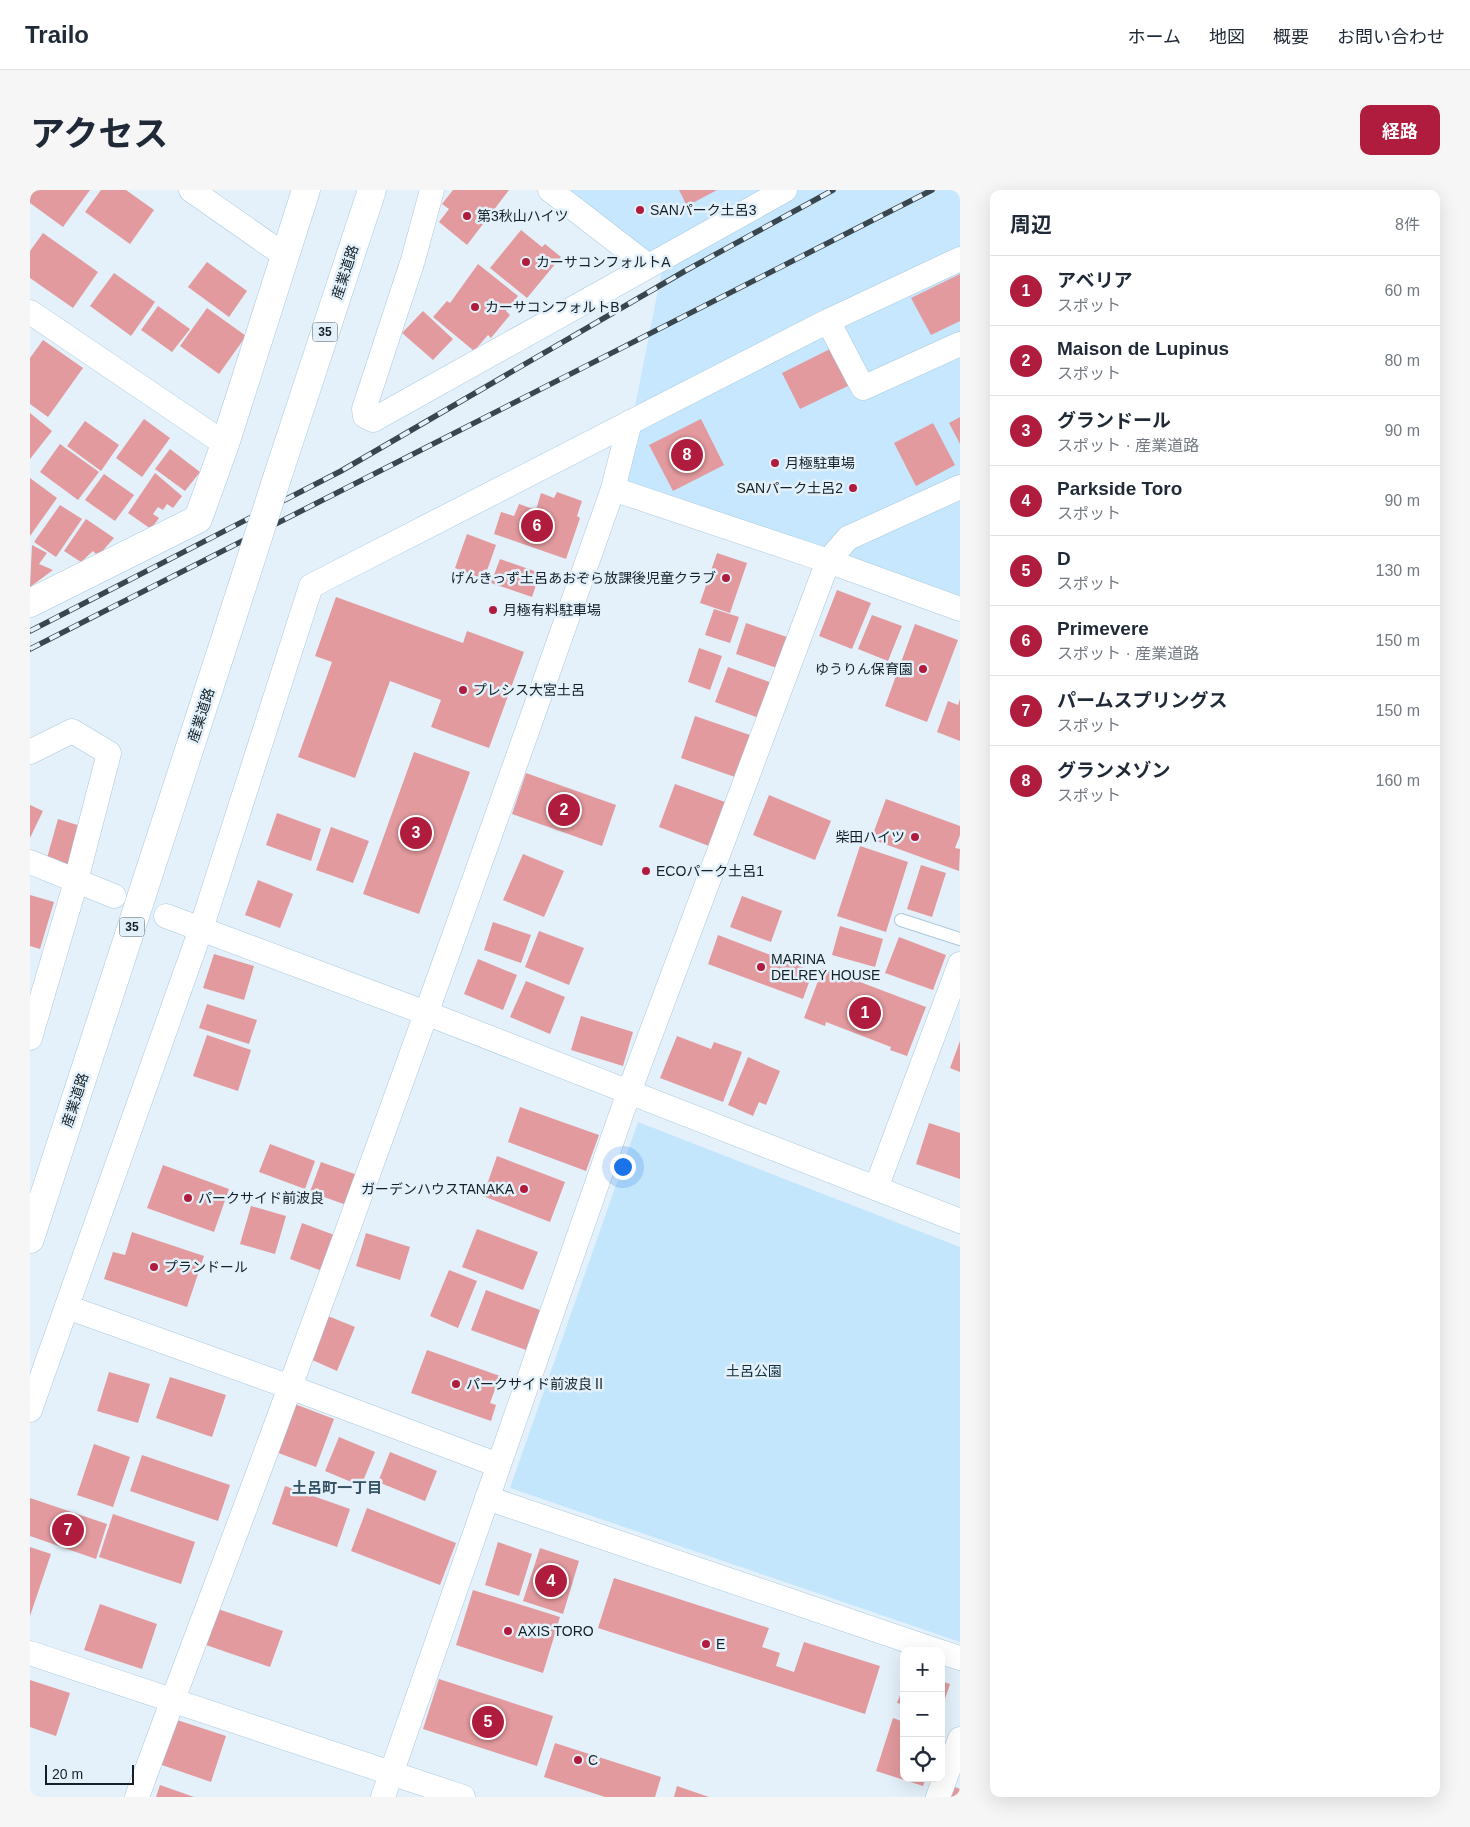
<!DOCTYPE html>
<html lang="ja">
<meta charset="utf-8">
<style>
body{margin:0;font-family:Arial,"Noto Sans JP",sans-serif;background:#f6f6f7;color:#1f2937}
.controls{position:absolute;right:15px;bottom:15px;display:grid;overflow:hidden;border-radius:10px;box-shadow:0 5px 20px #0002}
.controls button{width:45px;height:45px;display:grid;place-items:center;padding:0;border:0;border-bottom:1px solid #e0e1e3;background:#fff;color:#1f2937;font:25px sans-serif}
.scale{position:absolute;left:15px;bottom:12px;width:89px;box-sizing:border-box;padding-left:5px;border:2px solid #132028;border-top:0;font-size:14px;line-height:18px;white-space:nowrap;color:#132028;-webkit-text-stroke:4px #e4f1fa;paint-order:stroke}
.you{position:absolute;left:592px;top:976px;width:18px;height:18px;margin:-12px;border:4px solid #fff;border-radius:50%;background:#1a73e8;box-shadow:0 0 0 8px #1a73e833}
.badge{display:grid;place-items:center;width:32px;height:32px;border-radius:50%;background:#b01c3d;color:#fff;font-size:16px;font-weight:700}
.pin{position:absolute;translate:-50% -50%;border:2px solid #fff;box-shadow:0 1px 5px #0006}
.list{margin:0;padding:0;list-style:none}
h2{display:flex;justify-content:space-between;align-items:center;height:65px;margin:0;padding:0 20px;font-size:21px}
h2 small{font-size:16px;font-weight:400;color:#747a83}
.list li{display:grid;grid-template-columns:32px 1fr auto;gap:15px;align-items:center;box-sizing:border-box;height:70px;padding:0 20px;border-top:1px solid #e0e1e3}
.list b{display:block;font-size:19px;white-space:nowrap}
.list p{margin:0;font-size:16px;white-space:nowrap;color:#747a83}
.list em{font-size:16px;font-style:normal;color:#747a83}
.icon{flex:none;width:28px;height:28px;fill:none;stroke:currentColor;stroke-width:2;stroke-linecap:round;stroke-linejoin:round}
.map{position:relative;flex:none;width:930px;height:1607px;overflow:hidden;border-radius:10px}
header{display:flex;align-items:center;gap:30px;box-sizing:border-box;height:70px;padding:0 25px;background:#fff;border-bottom:1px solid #e0e1e3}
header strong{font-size:24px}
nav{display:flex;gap:28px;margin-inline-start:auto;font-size:18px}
.intro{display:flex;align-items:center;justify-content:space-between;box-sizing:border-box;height:120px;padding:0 30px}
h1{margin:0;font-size:35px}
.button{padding:12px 22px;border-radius:10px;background:#b01c3d;color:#fff;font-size:18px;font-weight:700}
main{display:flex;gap:30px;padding:0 30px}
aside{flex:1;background:#fff;border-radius:10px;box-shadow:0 5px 20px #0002}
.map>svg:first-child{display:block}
.built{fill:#c6e7fd}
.green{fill:#c4e6fc}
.building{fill:#e29a9e}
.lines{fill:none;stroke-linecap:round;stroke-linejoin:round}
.lane-casing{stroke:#a7c8de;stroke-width:14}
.street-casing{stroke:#a7c8de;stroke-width:25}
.secondary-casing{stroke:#a7c8de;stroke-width:29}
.primary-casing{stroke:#a7c8de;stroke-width:29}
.lane{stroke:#fff;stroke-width:12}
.street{stroke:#fff;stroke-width:24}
.secondary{stroke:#fff;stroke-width:28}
.primary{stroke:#fff;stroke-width:28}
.rail-casing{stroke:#39464e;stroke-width:5.5}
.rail{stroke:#e4f1fa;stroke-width:4;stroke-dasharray:11;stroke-linecap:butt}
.primary-bridge-casing{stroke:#a7c8de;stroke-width:29;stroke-linecap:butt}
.primary-bridge{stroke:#fff;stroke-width:28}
.poi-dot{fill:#b01c3d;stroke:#e4f1fa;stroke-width:2}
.labels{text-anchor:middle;stroke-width:5;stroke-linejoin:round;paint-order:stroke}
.shield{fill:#e4f1fa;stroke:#525f67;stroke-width:1}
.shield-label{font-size:12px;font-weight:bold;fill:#132028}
.poi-label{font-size:14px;fill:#132028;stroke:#e4f1fa;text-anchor:start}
.street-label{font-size:14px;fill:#132028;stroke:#e4f1fa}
.park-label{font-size:14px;fill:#122e3f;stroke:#e4f1fa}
.neighbourhood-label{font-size:15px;font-weight:bold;fill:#355265;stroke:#e4f1fa}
</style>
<header>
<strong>Trailo</strong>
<nav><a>ホーム</a><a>地図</a><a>概要</a><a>お問い合わせ</a></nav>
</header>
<div class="intro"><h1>アクセス</h1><a class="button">経路</a></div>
<main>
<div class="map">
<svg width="930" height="1607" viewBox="0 0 930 1607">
<rect width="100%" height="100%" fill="#e4f1fa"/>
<path class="built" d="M532 0H930V414L589 297 632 80Z"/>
<path class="green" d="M608 932 930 1057V1452L480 1298Z"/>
<g class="building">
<path d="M0 0H60L33 37 0 13Z"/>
<path d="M71 0H96L124 20 100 54 55 22Z"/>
<path d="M423 0H479L437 55 409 32 419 19 412 14Z"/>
<path d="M649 0H687L657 16Z"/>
<path d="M491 40 512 57 515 54 531 67 497 108 460 78Z"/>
<path d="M13 43 68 82 43 118 0 88V61Z"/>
<path d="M177 72 217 101 199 127 158 97Z"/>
<path d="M448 74 488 106 476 121 480 125 461 148 458 145 444 161 403 127 417 111 420 113Z"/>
<path d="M84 83 125 112 101 146 60 116Z"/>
<path d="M930 84V131L901 145 881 108Z"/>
<path d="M128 116 160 139 142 162 111 140Z"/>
<path d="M177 118 216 146 189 184 150 156Z"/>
<path d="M393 121 423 149 403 170 372 143Z"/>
<path d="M13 150 53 178 18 227 0 214V168Z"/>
<path d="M804 157 822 194 770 219 752 183Z"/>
<path d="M0 223 22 241 0 269Z"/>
<path d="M930 227V254L919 233Z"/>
<path d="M114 229 140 248 112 287 86 268Z"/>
<path d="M671 229 694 275 643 301 619 255Z"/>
<path d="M55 231 89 255 71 281 37 256Z"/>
<path d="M903 233 925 275 886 296 864 253Z"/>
<path d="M30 254 69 282 48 310 10 282Z"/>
<path d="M140 259 170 282 155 301 125 279Z"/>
<path d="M125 283 152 306 143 318 137 314 133 320 128 317 123 324 129 328 121 339 98 323Z"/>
<path d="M74 284 104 305 85 331 55 310Z"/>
<path d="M0 288 27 308 0 346Z"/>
<path d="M527 302 552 311 547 326 550 328 536 369 464 344 471 322 484 326 489 314 506 320 511 303 524 308Z"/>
<path d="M30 315 52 329 26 367 4 352Z"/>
<path d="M56 329 84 348 68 366 63 361 51 372 34 361Z"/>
<path d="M437 344 466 355 454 389 425 378Z"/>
<path d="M2 355 17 363 9 374 23 380 0 397Z"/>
<path d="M687 363 717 373 700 423 670 413Z"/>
<path d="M470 369 510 383 502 407 461 393Z"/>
<path d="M807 400 841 413 822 459 789 446Z"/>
<path d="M306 407 433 453 437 441 494 462 459 558 401 537 411 510 360 491 325 588 268 567 302 472 285 466Z"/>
<path d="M684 419 709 427 700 453 675 445Z"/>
<path d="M842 425 872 436 858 471 828 459Z"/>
<path d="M716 433 757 447 747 478 706 464Z"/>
<path d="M885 434 928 450 897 532 855 516Z"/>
<path d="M669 458 692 466 680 500 658 492Z"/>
<path d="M698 477 742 493 729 528 685 512Z"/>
<path d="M930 509V551L907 542 918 511 928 515Z"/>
<path d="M665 526 720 545 705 587 651 568Z"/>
<path d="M384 562 440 582 389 724 333 704Z"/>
<path d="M496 583 586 615 572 656 482 624Z"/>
<path d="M645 594 695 612 679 656 629 637Z"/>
<path d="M739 605 801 631 785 670 723 645Z"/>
<path d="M856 609 930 636V645L925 658 930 659 929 681 841 649Z"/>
<path d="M0 615 13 621 0 648Z"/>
<path d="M247 623 291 639 281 671 236 655Z"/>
<path d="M28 629 54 637 43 676 17 668Z"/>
<path d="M301 637 339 651 323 693 286 680Z"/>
<path d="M830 656 878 672 856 742 807 726Z"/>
<path d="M493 664 534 681 514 727 473 710Z"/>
<path d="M891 675 916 683 902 727 877 719Z"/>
<path d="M228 690 263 704 250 738 215 725Z"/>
<path d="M0 705 24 712 10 759 0 756Z"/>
<path d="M712 706 752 721 741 752 700 737Z"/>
<path d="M463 732 501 745 491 773 454 760Z"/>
<path d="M810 736 853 749 845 777 802 765Z"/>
<path d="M509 741 554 758 539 795 495 777Z"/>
<path d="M688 745 783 781 773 809 678 774Z"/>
<path d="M869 747 916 765 903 800 855 783Z"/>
<path d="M184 764 224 776 214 810 173 798Z"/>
<path d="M448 769 487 785 473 820 434 804Z"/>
<path d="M793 778 896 817 877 866 860 860 861 857 796 832 795 836 774 828Z"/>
<path d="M496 791 535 807 520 844 480 827Z"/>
<path d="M177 814 227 830 219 854 169 838Z"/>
<path d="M551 826 603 842 593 876 541 860Z"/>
<path d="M177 845 221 860 208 901 163 886Z"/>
<path d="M647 846 681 859 684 852 712 862 693 912 630 888Z"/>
<path d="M930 851V882L920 878Z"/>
<path d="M718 867 750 881 736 915 729 912 723 926 698 915Z"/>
<path d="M490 917 569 945 556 981 478 952Z"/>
<path d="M899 933 930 943V989L886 974Z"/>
<path d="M240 954 285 971 275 999 229 982Z"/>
<path d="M467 966 535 992 520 1032 453 1006Z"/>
<path d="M291 972 333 987 322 1017 280 1002Z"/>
<path d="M133 975 199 999 184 1042 117 1018Z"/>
<path d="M221 1016 256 1026 245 1064 210 1054Z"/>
<path d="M272 1033 307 1046 295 1082 260 1069Z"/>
<path d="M447 1039 508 1062 493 1100 432 1077Z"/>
<path d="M102 1042 174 1066 157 1117 74 1089 83 1062 95 1065Z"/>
<path d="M336 1043 380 1057 370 1090 326 1076Z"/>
<path d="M419 1080 447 1091 428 1138 400 1126Z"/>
<path d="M456 1100 510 1120 496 1160 441 1140Z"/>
<path d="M298 1126 325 1137 307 1181 280 1169Z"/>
<path d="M397 1160 470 1186 460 1213 466 1215 461 1231 381 1203Z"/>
<path d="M79 1182 120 1194 108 1233 67 1221Z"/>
<path d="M140 1187 196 1205 182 1247 126 1228Z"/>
<path d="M262 1213 304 1229 286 1277 243 1261Z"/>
<path d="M309 1247 345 1262 331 1296 295 1281Z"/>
<path d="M64 1254 100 1267 83 1317 47 1305Z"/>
<path d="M360 1262 407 1281 395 1311 348 1292Z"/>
<path d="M112 1265 200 1295 188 1331 100 1301Z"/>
<path d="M255 1296 320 1319 307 1357 242 1334Z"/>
<path d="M0 1308 77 1334 66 1369 0 1346Z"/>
<path d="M337 1318 426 1353 410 1395 321 1361Z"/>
<path d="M83 1324 165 1352 151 1394 69 1367Z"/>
<path d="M468 1352 502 1364 489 1406 455 1395Z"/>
<path d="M0 1357 21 1364 0 1426Z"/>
<path d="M510 1358 549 1371 533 1424 493 1411Z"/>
<path d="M584 1388 739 1438 732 1457 750 1463 746 1476 764 1482 774 1452 850 1476 835 1524 568 1438Z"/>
<path d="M443 1400 530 1427 513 1483 426 1455Z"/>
<path d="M70 1414 127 1434 112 1479 54 1460Z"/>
<path d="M188 1419 253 1441 240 1477 176 1455Z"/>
<path d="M409 1489 523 1526 507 1576 393 1539Z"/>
<path d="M0 1490 40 1503 26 1546 0 1537Z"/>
<path d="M911 1491 920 1494 912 1518H911Z"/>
<path d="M874 1495V1515L867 1513Z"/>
<path d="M863 1528 874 1532V1588H896L893 1596 846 1581Z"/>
<path d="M144 1529 196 1546 181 1592 129 1574Z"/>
<path d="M525 1553 631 1587 625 1607H575L514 1587Z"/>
<path d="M130 1595 164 1607H126Z"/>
<path d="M647 1596 679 1607H644Z"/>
<path d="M925 1597 930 1599V1607H921Z"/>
</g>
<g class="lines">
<g class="lane-casing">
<path id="lane" d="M871 730 930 749"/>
</g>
<g class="street-casing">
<g id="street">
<path d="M161 0 254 65"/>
<path d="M402 0 383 70 334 219 335 226 343 230 755 0"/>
<path d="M520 0 617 75"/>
<path d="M930 69 798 131 833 198 930 154"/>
<path d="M0 122 195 254"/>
<path d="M583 299 798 371 930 419"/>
<path d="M0 562 42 541 79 563 43 702 0 848"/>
<path d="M0 672 84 706"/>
<path d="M136 726 396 823 930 1031"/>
<path d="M846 998 930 774"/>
<path d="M37 1117 260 1197 468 1275"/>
<path d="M0 1220 171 739 281 396 798 131"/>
<path d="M457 1308 908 1461"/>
<path d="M911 1462 930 1468"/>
<path d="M0 1463 433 1607"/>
<path d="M107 1607C157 1469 211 1332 261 1194 371 897 477 598 583 299L600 232"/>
<path d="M353 1607 599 902 798 371 818 348 930 297"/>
<path d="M908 1607 930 1549"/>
</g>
</g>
<g class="secondary-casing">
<path id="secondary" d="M0 413 168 329 195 254 276 0"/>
</g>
<g class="primary-casing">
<g id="primary">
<path d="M248 285 342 0"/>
<path d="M0 1049 203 425"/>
</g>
</g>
<use href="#lane" class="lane"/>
<use href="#street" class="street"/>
<use href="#secondary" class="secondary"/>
<use href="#primary" class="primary"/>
<g class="rail-casing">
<g id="rail">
<path d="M0 441 311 281 655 81 803 0"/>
<path d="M0 459 902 0"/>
</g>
</g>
<use href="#rail" class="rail"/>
<g class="primary-bridge-casing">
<path id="primary-bridge" d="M203 425 248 285"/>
</g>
<use href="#primary-bridge" class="primary-bridge"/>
</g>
<g class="poi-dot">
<circle cx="610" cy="20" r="5"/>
<circle cx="437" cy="26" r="5"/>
<circle cx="496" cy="72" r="5"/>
<circle cx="445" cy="117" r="5"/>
<circle cx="745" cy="273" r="5"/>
<circle cx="823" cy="298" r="5"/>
<circle cx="696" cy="388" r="5"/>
<circle cx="463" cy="420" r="5"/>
<circle cx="893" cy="479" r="5"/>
<circle cx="433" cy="500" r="5"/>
<circle cx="885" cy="647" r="5"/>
<circle cx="616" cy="681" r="5"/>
<circle cx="731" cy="777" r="5"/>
<circle cx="494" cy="999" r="5"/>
<circle cx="158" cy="1008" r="5"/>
<circle cx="124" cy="1077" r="5"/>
<circle cx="426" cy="1194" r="5"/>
<circle cx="478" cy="1441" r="5"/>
<circle cx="676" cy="1454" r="5"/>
<circle cx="548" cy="1570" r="5"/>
</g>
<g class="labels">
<g class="shield">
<rect x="282.5" y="132.5" width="25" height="19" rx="4"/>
<rect x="89.5" y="727.5" width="25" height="19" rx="4"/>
</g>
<g class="shield-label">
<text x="295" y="146">35</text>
<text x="102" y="741">35</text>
</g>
<g class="poi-label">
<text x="620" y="25">SANパーク土呂3</text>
<text x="447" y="31">第3秋山ハイツ</text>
<text x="506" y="77">カーサコンフォルトA</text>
<text x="455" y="122">カーサコンフォルトB</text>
<text x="755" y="278">月極駐車場</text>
<text x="813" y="303" text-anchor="end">SANパーク土呂2</text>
<text x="686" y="393" text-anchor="end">げんきっず土呂あおぞら放課後児童クラブ</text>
<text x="473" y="425">月極有料駐車場</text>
<text x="883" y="484" text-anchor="end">ゆうりん保育園</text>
<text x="443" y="505">プレシス大宮土呂</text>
<text x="875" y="652" text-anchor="end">柴田ハイツ</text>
<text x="626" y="686">ECOパーク土呂1</text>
<text x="741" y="774">MARINA<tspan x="741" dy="16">DELREY HOUSE</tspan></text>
<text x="484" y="1004" text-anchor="end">ガーデンハウスTANAKA</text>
<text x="168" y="1013">パークサイド前波良</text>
<text x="134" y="1082">プランドール</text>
<text x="436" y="1199">パークサイド前波良Ⅱ</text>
<text x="488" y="1446">AXIS TORO</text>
<text x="686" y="1459">E</text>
<text x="558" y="1575">C</text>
</g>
<g class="street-label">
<text transform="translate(315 82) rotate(-72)" y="5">産業道路</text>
<text transform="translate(171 525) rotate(-72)" y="5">産業道路</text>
<text transform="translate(45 910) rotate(-72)" y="5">産業道路</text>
</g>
<g class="park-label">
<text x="724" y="1186">土呂公園</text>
</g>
<g class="neighbourhood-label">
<text x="307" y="1303">土呂町一丁目</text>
</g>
</g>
</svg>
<div class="controls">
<button>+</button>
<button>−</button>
<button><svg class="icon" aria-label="locate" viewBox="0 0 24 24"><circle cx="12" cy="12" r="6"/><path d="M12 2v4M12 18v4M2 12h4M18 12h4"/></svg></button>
</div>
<div class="scale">20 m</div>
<div class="you"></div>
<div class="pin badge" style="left:835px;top:823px">1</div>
<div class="pin badge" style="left:534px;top:620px">2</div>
<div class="pin badge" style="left:386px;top:643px">3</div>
<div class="pin badge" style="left:521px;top:1391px">4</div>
<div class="pin badge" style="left:458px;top:1532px">5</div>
<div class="pin badge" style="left:507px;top:336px">6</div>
<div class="pin badge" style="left:38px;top:1340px">7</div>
<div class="pin badge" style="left:657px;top:265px">8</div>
</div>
<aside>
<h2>周辺<small>8件</small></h2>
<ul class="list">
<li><span class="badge">1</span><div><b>アベリア</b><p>スポット</p></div><em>60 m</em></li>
<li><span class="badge">2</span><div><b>Maison de Lupinus</b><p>スポット</p></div><em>80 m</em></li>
<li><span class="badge">3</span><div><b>グランドール</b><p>スポット · 産業道路</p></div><em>90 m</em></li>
<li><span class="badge">4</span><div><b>Parkside Toro</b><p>スポット</p></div><em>90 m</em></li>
<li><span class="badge">5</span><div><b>D</b><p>スポット</p></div><em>130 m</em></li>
<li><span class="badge">6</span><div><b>Primevere</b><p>スポット · 産業道路</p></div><em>150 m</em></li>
<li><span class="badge">7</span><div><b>パームスプリングス</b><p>スポット</p></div><em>150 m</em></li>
<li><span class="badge">8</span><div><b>グランメゾン</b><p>スポット</p></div><em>160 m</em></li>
</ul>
</aside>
</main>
